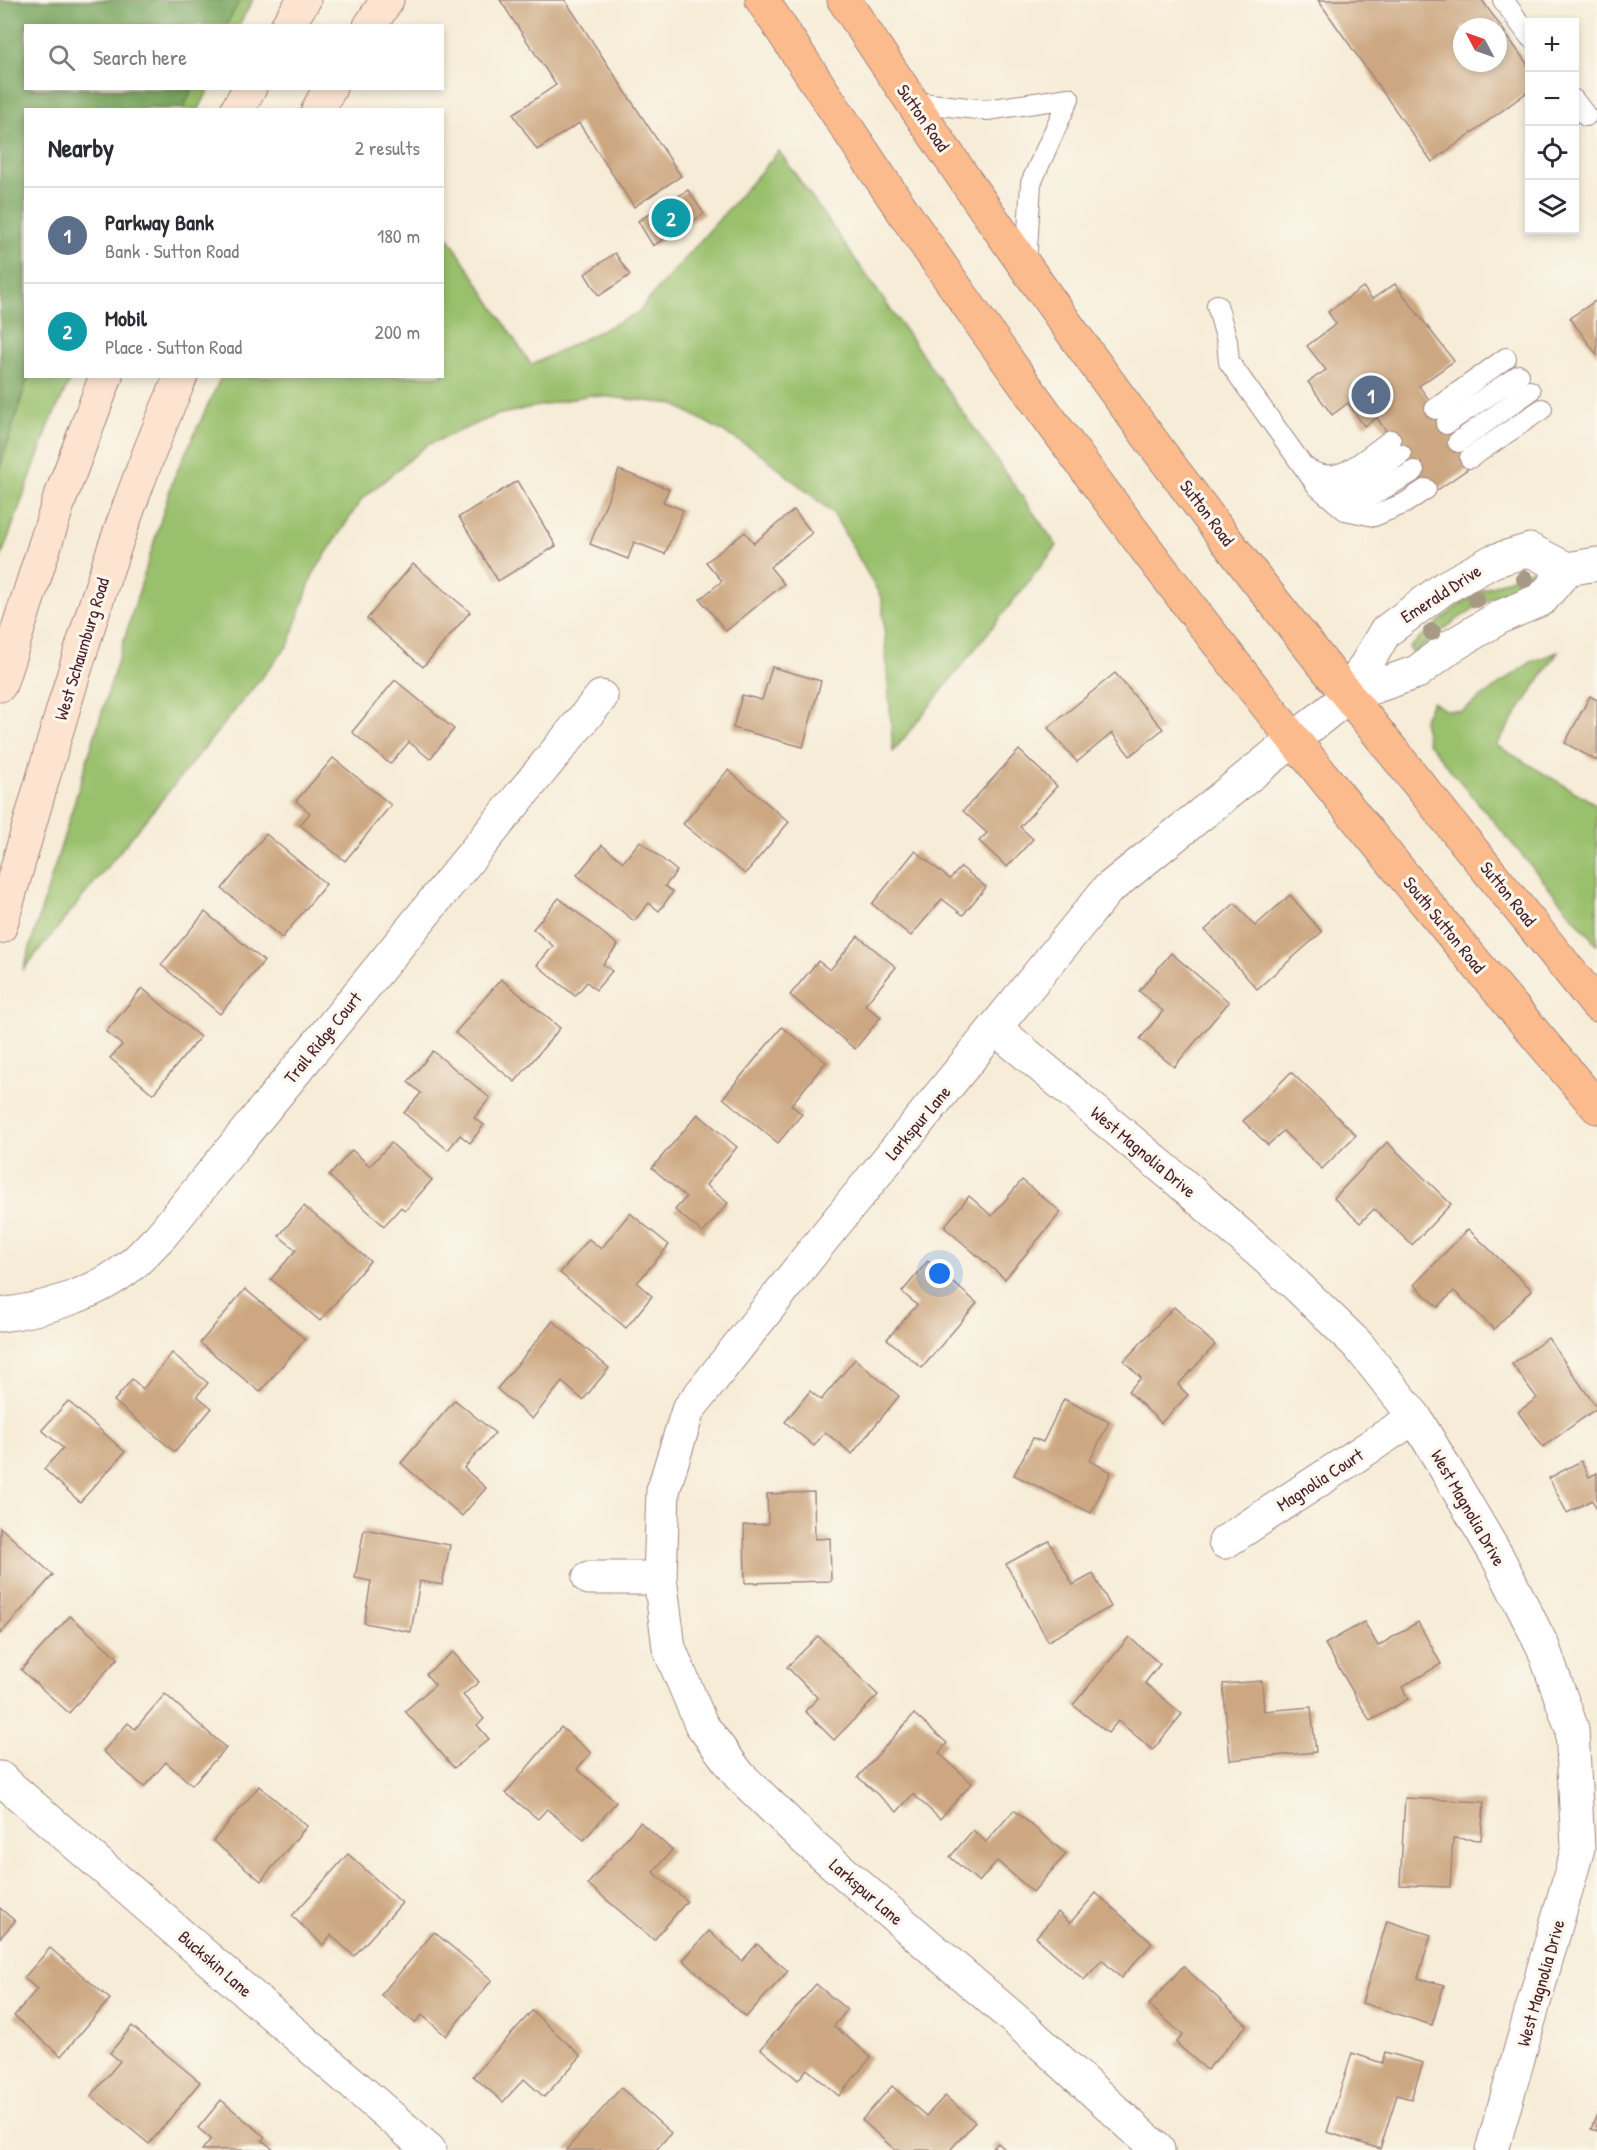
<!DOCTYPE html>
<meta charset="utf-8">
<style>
body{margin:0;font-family:"Patrick Hand",sans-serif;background:#f2f2f3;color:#2b2b33}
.controls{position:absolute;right:18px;top:18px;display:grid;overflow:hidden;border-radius:0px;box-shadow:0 3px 9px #0003}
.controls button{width:54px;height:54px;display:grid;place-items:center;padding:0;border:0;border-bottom:2px solid #e1e1e2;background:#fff;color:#2b2b33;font:30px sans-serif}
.compass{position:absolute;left:1453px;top:18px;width:54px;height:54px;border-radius:50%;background:#fff;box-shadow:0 3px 9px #0003;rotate:311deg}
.you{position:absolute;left:940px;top:1274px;width:21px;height:21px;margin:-15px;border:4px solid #fff;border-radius:50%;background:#1a73e8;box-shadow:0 0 0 9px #1a73e833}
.badge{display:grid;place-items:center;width:39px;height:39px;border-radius:50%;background:#0b8043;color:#fff;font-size:20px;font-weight:700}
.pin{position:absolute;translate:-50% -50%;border:3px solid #fff;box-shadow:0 2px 6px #0006}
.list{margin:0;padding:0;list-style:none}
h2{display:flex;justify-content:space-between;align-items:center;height:78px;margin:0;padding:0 24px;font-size:26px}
h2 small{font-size:20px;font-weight:400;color:#7c7c81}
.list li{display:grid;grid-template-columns:39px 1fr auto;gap:18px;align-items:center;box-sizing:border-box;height:96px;padding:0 24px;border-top:2px solid #e1e1e2}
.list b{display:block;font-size:22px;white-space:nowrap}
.list p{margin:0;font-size:20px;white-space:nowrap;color:#7c7c81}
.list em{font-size:20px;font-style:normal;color:#7c7c81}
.icon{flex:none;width:33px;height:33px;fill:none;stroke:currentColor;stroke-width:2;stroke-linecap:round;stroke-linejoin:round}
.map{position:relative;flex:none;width:1597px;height:2150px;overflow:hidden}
.search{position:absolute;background:#fff;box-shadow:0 3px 9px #0003;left:24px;top:24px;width:420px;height:66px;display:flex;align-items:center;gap:15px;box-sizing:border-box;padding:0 21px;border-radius:0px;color:#7c7c81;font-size:22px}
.panel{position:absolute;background:#fff;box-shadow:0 3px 9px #0003;left:24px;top:108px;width:420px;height:270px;border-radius:0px}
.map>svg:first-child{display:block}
.green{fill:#99c06c;stroke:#72704c;stroke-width:1.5}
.forest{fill:#7aa660;stroke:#626246;stroke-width:1.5}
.building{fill:#cca781;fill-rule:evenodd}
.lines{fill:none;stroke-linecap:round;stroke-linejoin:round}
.service-casing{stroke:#a08681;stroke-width:22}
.minor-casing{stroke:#a08681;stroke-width:35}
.secondary-casing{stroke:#a08681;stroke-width:35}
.primary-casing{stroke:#a08681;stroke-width:35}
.service{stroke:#fff;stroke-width:20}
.minor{stroke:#fff;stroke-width:33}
.secondary{stroke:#fde4d1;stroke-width:33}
.primary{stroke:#fbbb8d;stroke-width:33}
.tree{fill:#a79a85}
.labels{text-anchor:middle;stroke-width:6;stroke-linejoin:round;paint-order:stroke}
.street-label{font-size:18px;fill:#4a1f2b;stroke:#fbf7ec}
</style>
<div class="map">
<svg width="1597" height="2150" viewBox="0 0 1597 2150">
<rect width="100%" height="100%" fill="#fbf7ec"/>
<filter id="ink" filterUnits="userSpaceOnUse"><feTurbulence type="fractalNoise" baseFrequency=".0167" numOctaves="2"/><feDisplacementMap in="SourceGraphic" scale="12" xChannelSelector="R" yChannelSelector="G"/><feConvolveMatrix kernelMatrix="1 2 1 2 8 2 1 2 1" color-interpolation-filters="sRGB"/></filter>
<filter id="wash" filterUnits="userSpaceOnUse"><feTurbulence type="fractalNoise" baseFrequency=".008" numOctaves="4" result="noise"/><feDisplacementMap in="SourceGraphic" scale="24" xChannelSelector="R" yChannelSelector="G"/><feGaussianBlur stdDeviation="1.35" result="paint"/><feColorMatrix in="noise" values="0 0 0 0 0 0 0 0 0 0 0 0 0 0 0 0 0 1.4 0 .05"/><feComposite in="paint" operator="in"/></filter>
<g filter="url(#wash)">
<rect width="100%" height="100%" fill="#f6ecd7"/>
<g class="green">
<path d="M0 0H253L239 25 26 26V88L209 89 199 109 26 110V376L72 377 51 420 0 560Z"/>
<path d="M779 151 1057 546 893 752 882 599 833 513 757 451 674 404 590 395 497 415 427 445 361 500 313 574 289 644 23 970 173 480 221 377 442 376 443 229 531 365 637 313Z"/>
<path d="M1538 567 1546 576C1489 594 1459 616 1414 653L1409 648 1456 607 1480 591Z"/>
<path d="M1558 652 1496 745 1597 805V945L1428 743 1423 720 1432 702 1445 710 1462 711 1531 662Z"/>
</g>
<path class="forest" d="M0 0H240L226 25 26 26V88L192 89 183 109 26 110V376L28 377 0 468Z"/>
<g id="blocks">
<g class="building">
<path d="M500 0H565L681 176 634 207 579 123 537 150 513 114 556 85Z"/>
<path d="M1318 0H1482L1530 68V90L1432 162ZM1462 27H1498V63H1462Z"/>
<path d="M688 190 704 214 653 246 638 221Z"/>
<path d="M615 253 630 275 599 296 585 274Z"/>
<path d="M1395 284 1454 361 1419 386 1475 464 1430 495 1377 418 1364 426 1348 403 1332 415 1308 382 1326 370 1307 346 1336 324 1328 312 1363 287 1372 299Z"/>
<path d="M1597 300V355L1570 318Z"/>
<path d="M619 470 669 489 663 502 683 510 665 554 634 542 628 559 590 544Z"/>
<path d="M517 481 556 546 498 581 459 517Z"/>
<path d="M794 510 812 533 770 567 784 584 726 631 700 599 722 581 706 562 745 532 754 543Z"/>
<path d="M413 564 470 612 423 667 367 619Z"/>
<path d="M772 667 821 681 803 747 733 728 742 695 762 700Z"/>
<path d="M1115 673 1163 729 1130 756 1112 733 1077 762 1048 728Z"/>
<path d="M395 680 454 729 430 759 409 742 390 764 352 732Z"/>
<path d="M1590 696 1597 700V761L1565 743Z"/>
<path d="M1019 750 1057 786 1020 827 1033 839 1007 867 979 841 987 833 963 811Z"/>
<path d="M333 758 391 805 345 861 300 825 310 813 296 801Z"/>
<path d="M728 770 789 822 745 874 683 824Z"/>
<path d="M266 834 326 884 282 938 222 889Z"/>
<path d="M640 841 677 871 665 886 673 892 659 911 649 903 634 921 577 875 602 845 623 862Z"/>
<path d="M915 851 950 879 961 867 986 887 963 915 942 899 911 936 872 904Z"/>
<path d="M1290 895 1322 932 1257 989 1205 930 1235 903 1255 926Z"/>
<path d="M559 898 618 945 603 964 612 971 596 990 587 982 575 996 537 965 553 946 533 929Z"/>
<path d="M205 912 264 961 220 1014 161 965Z"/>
<path d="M858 936 896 967 865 1005 881 1017 855 1049 790 995 818 961 830 970Z"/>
<path d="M1171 953 1229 1002 1174 1067 1140 1039 1163 1011 1139 991Z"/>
<path d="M501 979 560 1028 515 1082 455 1033Z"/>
<path d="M142 988 200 1037 153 1094 110 1058 122 1045 106 1032Z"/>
<path d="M782 1027 826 1062 791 1105 802 1114 778 1143 723 1098Z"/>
<path d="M433 1051 490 1098 474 1118 484 1125 470 1143 460 1135 448 1150 404 1113 421 1093 408 1082Z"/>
<path d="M1291 1072 1356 1135 1322 1169 1283 1131 1268 1145 1243 1121Z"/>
<path d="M698 1114 737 1147 706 1185 728 1203 703 1233 675 1210 686 1197 652 1168Z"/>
<path d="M1387 1142 1451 1204 1412 1245 1374 1209 1360 1223 1334 1198Z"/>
<path d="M391 1143 432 1180 405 1211 401 1207 384 1226 329 1176 352 1150 370 1166Z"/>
<path d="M1022 1180 1061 1212 1005 1279 944 1227 969 1196 992 1216Z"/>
<path d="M304 1206 370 1261 320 1321 271 1279 296 1250 279 1236Z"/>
<path d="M630 1213 669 1245 637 1283 652 1296 626 1328 560 1273 589 1239 601 1249Z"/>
<path d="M1468 1229 1532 1290 1494 1329 1454 1291 1438 1307 1414 1285Z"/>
<path d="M928 1261 977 1303 922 1368 887 1339 917 1305 902 1292Z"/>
<path d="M245 1289 305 1339 260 1392 200 1343Z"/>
<path d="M1174 1307 1215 1345 1178 1385 1188 1395 1161 1423 1128 1391 1141 1378 1124 1361Z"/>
<path d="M553 1321 609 1368 583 1400 562 1382 532 1419 497 1389Z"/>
<path d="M1548 1338 1597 1408 1543 1447 1518 1412 1537 1398 1512 1364Z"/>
<path d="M172 1353 208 1383 197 1396 212 1408 175 1452 114 1401 132 1379 143 1389Z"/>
<path d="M855 1359 899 1396 852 1454 825 1432 814 1446 785 1422 810 1391 821 1400Z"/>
<path d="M1064 1399 1109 1422 1090 1461 1111 1472 1091 1513 1014 1475 1033 1438 1043 1442Z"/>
<path d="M455 1400 495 1433 464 1468 486 1488 462 1516 401 1463Z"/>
<path d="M68 1401 125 1452 80 1502 44 1469 63 1448 42 1430Z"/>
<path d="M1581 1461 1589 1477 1597 1473V1510L1592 1500 1567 1513 1549 1478Z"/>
<path d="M814 1492 815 1539 830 1538 831 1581 745 1583 744 1525 768 1524 767 1494Z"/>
<path d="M0 1527 53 1575 0 1634Z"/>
<path d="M364 1529 450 1545 442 1585 420 1581 411 1632 364 1623 371 1581 355 1578Z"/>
<path d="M1049 1541 1073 1585 1093 1574 1111 1607 1048 1641 1006 1564Z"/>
<path d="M70 1616 118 1658 69 1713 21 1670Z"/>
<path d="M1364 1622 1378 1646 1418 1622 1441 1664 1402 1687 1408 1699 1370 1721 1325 1644Z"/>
<path d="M818 1636 878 1695 834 1740 805 1711 818 1698 787 1667Z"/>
<path d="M1129 1637 1160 1664 1145 1683 1182 1714 1153 1750 1118 1721 1108 1733 1073 1705Z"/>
<path d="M453 1652 479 1682 463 1695 484 1719 477 1725 489 1739 454 1768 405 1711 435 1685 426 1674Z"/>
<path d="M1262 1681 1264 1711 1311 1707 1316 1752 1230 1760 1223 1684Z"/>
<path d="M165 1694 226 1748 192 1785 166 1762 144 1787 103 1751 128 1723 135 1729Z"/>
<path d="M914 1714 947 1743 939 1753 972 1783 940 1819 913 1794 897 1812 858 1777Z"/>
<path d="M561 1727 591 1753 577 1769 616 1802 584 1840 547 1809 538 1819 506 1793Z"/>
<path d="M259 1786 307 1826 261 1881 213 1841Z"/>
<path d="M1405 1798 1484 1802 1481 1840 1453 1838 1450 1887 1400 1885Z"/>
<path d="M1014 1810 1066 1854 1033 1892 997 1861 979 1882 950 1857 973 1830 986 1842Z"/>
<path d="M640 1822 672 1850 653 1872 687 1901 654 1940 588 1884Z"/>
<path d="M348 1854 402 1903 354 1956 331 1935 323 1945 292 1916Z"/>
<path d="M1096 1893 1152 1943 1121 1978 1102 1960 1084 1980 1036 1937 1058 1912 1070 1923Z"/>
<path d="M0 1908 15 1921 0 1938Z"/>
<path d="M1387 1921 1431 1935 1418 1978 1444 1985 1432 2025 1362 2003Z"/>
<path d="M709 1931 742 1961 757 1944 788 1971 746 2017 683 1960Z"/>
<path d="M434 1932 492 1980 446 2036 422 2015 415 2023 381 1995Z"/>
<path d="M50 1948 110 1999 61 2056 14 2016 37 1989 24 1978Z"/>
<path d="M1183 1966 1247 2025 1207 2070 1176 2043 1183 2035 1149 2005Z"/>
<path d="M816 1984 847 2010 834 2026 871 2057 839 2096 807 2069 798 2080 761 2049Z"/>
<path d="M532 2011 581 2056 544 2097 524 2079 503 2102 473 2076Z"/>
<path d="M132 2026 200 2082 149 2144 91 2096 120 2061 110 2053Z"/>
<path d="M1385 2052 1423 2063 1411 2099 1397 2095 1380 2149 1327 2132 1352 2053 1382 2063Z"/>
<path d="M892 2086 926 2116 945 2096 975 2122 950 2150H895L862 2120Z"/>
<path d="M621 2088 671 2133 656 2150H566Z"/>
<path d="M221 2100 265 2137 262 2140 274 2150H202L211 2139 198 2128Z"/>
<path d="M1597 2114V2131L1591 2129Z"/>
<path d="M998 2143 1006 2150H991Z"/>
</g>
</g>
</g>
<g filter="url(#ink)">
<use href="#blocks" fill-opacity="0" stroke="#a08681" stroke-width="1.5"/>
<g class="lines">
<g class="service-casing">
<g id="service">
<path d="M1503 0 1530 37"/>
<path d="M1574 100 1586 116"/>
<path d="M911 102 987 110 1069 98"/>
<path d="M1026 265 1031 183 1069 98"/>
<path d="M1217 305 1227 341 1229 362 1318 487 1345 510 1374 516 1405 503 1426 489"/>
<path d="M1435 409 1506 358"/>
<path d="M1446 424 1519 375"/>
<path d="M1458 442 1530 391"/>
<path d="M1470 458 1542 409"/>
<path d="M1305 467C1337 491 1363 459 1391 440"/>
<path d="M1321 488C1351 495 1377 470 1401 454"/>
<path d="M1341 506 1362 501 1414 471"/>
</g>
</g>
<g class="minor-casing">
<g id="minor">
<path d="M1348 696 1417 672 1450 647 1500 617 1542 599 1567 569"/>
<path d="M996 1029 1180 1182 1289 1278 1358 1345 1415 1417 1498 1558 1543 1647 1572 1729 1578 1848 1492 2150"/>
<path d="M0 1315C43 1310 96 1294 130 1266 141 1258 150 1246 160 1237L601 697"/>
<path d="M1225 1542 1415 1417"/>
<path d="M589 1578H660"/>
<path d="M0 1778 429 2150"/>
<path d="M1158 2150 1020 2024 806 1840 739 1775 701 1724 669 1648 660 1578 663 1491 688 1410 818 1245 1107 890 1348 696 1385 632 1444 588 1493 561 1530 550 1567 569 1597 564"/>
</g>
</g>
<g class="secondary-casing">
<g id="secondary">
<path d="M287 26 304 0"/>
<path d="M370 26 387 0"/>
<path d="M237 110 250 88"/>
<path d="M318 110 330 88"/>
<path d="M0 685 59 501 106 376"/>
<path d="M0 927C54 742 103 553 181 376"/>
</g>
</g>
<g class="primary-casing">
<g id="primary">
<path d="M762 0C823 91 882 183 945 272 1146 562 1368 839 1597 1107"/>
<path d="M844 0C971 193 1105 383 1246 566 1361 714 1479 859 1597 1005"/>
</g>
</g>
<use href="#service" class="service"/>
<use href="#minor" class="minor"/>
<use href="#secondary" class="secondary"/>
<use href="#primary" class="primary"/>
</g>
<g class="tree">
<circle cx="1525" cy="579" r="9"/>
<circle cx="1476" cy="599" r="9"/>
<circle cx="1432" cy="632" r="9"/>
</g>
</g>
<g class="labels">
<g class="street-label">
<text transform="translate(923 118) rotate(55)" y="6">Sutton Road</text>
<text transform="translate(1207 513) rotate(53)" y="6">Sutton Road</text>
<text transform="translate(1441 594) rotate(-33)" y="6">Emerald Drive</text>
<text transform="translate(82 649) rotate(-73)" y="6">West Schaumburg Road</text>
<text transform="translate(1508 894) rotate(51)" y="6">Sutton Road</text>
<text transform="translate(1444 925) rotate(51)" y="6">South Sutton Road</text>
<text transform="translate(323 1038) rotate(-51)" y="6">Trail Ridge Court</text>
<text transform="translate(918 1123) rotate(-50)" y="6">Larkspur Lane</text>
<text transform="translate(1143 1152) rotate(40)" y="6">West Magnolia Drive</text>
<text transform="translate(1320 1480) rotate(-33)" y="6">Magnolia Court</text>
<text transform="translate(1468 1508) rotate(60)" y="6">West Magnolia Drive</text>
<text transform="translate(866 1892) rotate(41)" y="6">Larkspur Lane</text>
<text transform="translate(215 1964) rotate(41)" y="6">Buckskin Lane</text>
<text transform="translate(1541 1983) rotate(-74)" y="6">West Magnolia Drive</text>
</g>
</g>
</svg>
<div class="controls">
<button>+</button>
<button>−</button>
<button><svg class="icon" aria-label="locate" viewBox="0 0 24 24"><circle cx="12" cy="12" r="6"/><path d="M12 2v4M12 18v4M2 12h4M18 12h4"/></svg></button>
<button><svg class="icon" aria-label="layers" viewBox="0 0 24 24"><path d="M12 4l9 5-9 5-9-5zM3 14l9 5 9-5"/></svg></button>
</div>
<svg class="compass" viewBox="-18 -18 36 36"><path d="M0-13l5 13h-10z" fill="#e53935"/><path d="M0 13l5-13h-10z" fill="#7c7c81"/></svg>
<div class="you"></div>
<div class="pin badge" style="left:1371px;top:395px;background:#5c6f8a">1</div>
<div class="pin badge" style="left:671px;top:218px;background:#0f9aa8">2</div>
<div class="search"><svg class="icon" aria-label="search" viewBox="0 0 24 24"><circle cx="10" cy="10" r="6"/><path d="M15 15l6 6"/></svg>Search here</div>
<section class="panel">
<h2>Nearby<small>2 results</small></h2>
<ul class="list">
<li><span class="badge" style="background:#5c6f8a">1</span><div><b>Parkway Bank</b><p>Bank · Sutton Road</p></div><em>180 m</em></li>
<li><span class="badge" style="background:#0f9aa8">2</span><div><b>Mobil</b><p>Place · Sutton Road</p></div><em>200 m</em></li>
</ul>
</section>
</div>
